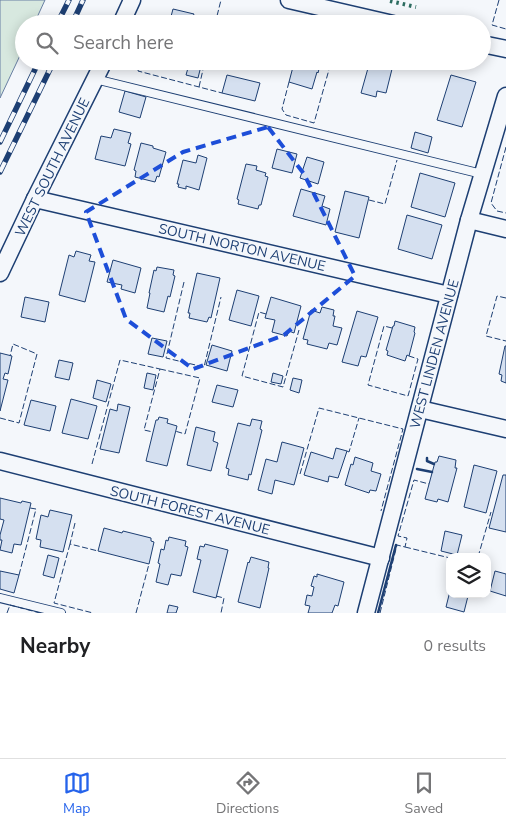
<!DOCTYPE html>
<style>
body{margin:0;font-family:"Nunito Sans",sans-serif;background:#f2f2f2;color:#202124}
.controls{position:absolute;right:15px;bottom:15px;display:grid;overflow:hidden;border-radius:10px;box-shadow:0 2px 12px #0003}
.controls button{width:45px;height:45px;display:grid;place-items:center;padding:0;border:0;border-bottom:1px solid #e0e0e0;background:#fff;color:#202124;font:25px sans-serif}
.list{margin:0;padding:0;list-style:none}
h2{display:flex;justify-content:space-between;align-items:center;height:65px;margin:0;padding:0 20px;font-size:21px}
h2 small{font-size:16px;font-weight:400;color:#757577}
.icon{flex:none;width:28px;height:28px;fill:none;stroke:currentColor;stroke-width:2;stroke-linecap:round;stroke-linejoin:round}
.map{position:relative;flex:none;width:506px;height:613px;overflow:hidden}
.search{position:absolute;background:#fff;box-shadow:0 2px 12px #0003;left:15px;right:15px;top:15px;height:55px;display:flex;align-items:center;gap:12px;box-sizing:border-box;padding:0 18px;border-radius:28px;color:#757577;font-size:19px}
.sheet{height:145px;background:#fff}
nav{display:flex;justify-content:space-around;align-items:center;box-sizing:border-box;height:70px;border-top:1px solid #e0e0e0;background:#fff;font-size:14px;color:#757577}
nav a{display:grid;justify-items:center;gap:2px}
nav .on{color:#2563eb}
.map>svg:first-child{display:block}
.green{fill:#d7e8df;stroke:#687fa3}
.building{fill:#d5e0f0;stroke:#1d3f73}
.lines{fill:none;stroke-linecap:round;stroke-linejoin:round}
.lane-casing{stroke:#1d3f73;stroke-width:10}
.street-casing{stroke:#1d3f73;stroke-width:19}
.lane{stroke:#f4f7fb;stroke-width:8}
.street{stroke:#f4f7fb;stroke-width:16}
.rail-casing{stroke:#1d3f73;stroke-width:5.5}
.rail{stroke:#f4f7fb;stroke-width:4;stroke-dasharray:11;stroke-linecap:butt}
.hedge{stroke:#2c6c60;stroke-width:4;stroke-dasharray:2.5 4;stroke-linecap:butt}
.fence{stroke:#1d3f73;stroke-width:1;stroke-dasharray:6 2.5;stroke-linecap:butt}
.wall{stroke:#1d3f73;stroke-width:2.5}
.marked{fill:none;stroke:#1d4ed8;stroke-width:4;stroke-dasharray:10 6;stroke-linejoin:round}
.labels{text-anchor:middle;stroke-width:4;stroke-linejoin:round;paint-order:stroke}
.street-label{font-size:14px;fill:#1d3f73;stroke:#f4f7fb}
</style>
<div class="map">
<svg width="506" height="613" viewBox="0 0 506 613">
<rect width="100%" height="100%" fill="#f4f7fb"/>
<path class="green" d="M0 0H45L34 24H24V47L0 98Z"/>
<g class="building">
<path d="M173 9 194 14 192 19 202 21 201 24H169Z"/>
<path d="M190 61 202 62 198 78 186 75Z"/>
<path d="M288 61H321L318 73 317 72 312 89 289 82 294 63Z"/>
<path d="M370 61H394L386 93 377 91 376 97 361 93Z"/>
<path d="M227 75 260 83 255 101 222 93Z"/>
<path d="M451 75 476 82 462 127 437 120Z"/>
<path d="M125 91 146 97 140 118 119 112Z"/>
<path d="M114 129 131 133 128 143 131 144 125 166 95 159 101 136 111 138Z"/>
<path d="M415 132 432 137 428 153 411 148Z"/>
<path d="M141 143 153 146V148L166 152 159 177 157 176 155 182 135 177 136 171 134 170Z"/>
<path d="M277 149 297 154 292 173 272 168Z"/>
<path d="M198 155 207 158 199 190 186 186V189L178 187 179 184H177L183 160 196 163Z"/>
<path d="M307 157 324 162 318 184 300 178Z"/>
<path d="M246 164 257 166 256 170 266 173 265 176 268 177 261 205H259L258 209 238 204 239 200 237 199Z"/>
<path d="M420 173 455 183 445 217 411 207Z"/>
<path d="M301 189 325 196 322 206 330 209 326 225 293 216Z"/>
<path d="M345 191 369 197 359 238 335 232Z"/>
<path d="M407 215 442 225 432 259 398 249Z"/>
<path d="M76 251 91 255 89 261 95 262 85 302 59 295 69 255 74 257Z"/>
<path d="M113 260 141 268 135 293 121 289 122 285 107 282Z"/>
<path d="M157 267 174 270 173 275 175 276 170 297 168 296 164 312 147 308 150 293H149L154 270 156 271Z"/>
<path d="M197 273 220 278 211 318 209 317 207 322 189 318 190 313H188Z"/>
<path d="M237 290 259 296 251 326 229 320Z"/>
<path d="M25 297 49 302 45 322 21 317Z"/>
<path d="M271 297 301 306 294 333 289 331 287 336 272 332 275 320 265 318Z"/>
<path d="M322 307 334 310 333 316H335L333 326 342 328 337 345 329 343 327 349 307 344 308 340 303 339 311 310 320 313Z"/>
<path d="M357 311 378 317 366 357 361 356 358 366 342 362Z"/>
<path d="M395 321 415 327 414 332 415 333 409 356 407 355 405 361 387 355 388 351 386 350 393 326H394Z"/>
<path d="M152 338 167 341 163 357 148 354Z"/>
<path d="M212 345 232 351 227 371 206 365Z"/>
<path d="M505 346H506V383L501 381 502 375 499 374Z"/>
<path d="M0 353 12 356 8 374 5 373 3 379 8 380 0 411Z"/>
<path d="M59 360 73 363 69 380 55 377Z"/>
<path d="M147 373 156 375 153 390 144 388Z"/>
<path d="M273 373 283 376 281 384 271 382Z"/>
<path d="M293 378 302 380 299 393 290 390Z"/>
<path d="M97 380 111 384 106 402 93 398Z"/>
<path d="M217 385 238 390 233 407 212 402Z"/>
<path d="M71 399 97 406 88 439 62 433Z"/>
<path d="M31 400 56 406 50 431 24 425Z"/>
<path d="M118 404 130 407 119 453 100 449 110 409 117 411Z"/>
<path d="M159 417 168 419 167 423 177 426 167 466 146 461 156 420H158Z"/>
<path d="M252 419 262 421 260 429 262 430 251 475 249 474 248 480 228 475 229 469 226 468 238 423 250 426Z"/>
<path d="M196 427 215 432 213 441 218 443 211 471 187 465Z"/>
<path d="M282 442 304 448 294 485 275 480 272 494 258 490 266 459 277 462Z"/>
<path d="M336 448 347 451 338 478 329 476 328 482 304 475 311 452 333 459Z"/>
<path d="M439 456 456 460 455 468H457L448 502 438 499 437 502 425 499 435 462H437Z"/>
<path d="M355 457 373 463 371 471 381 474 376 491 370 490 369 493 345 485 351 464 353 465Z"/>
<path d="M474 465 497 471 486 513 464 507Z"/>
<path d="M503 475H506V532L489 528Z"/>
<path d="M0 498 21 503 22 501 31 503 21 545 14 544 12 553 0 550 2 540H0V535L4 520 0 519Z"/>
<path d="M50 510 72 515 63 552 40 547 41 540 36 539 41 515 48 517Z"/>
<path d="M104 528 122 533 123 531 151 538V541L154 542 149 564 98 551Z"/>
<path d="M445 531 462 535 457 555 441 551Z"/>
<path d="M169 537 186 541 185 546 188 547 181 576 171 574 168 585 156 582 160 564 158 563 161 549 164 550 166 540 168 541Z"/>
<path d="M205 544 228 550 216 598 193 592 201 560 197 559 200 546 204 547Z"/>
<path d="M48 555 59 558 54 578 43 575Z"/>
<path d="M251 557 269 562 268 568H269L260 608 238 602 248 562 249 563Z"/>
<path d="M0 571 19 575 14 593 0 589Z"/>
<path d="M495 571 506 574V596L490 591Z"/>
<path d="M317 574 344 582 338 606 335 605 332 613H308L310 606 305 605 307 595 312 596 314 587 311 586 314 576 317 577Z"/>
<path d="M450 591V594H463L468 596 464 612 446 607Z"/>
<path d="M169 605 178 607 176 613H167Z"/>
</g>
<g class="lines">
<g class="lane-casing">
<g id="lane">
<path d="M95 79 482 174"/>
<path d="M0 598 61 613"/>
</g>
</g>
<g class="street-casing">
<g id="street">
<path d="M289 0 393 24"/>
<path d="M121 24 132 0"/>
<path d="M482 44 506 49"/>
<path d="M35 199 449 295"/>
<path d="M469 220 506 229"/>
<path d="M0 273 35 199 104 61"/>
<path d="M420 409 506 429"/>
<path d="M0 461 381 558"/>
<path d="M366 613 469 220 506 96"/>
</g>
</g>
<use href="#lane" class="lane"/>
<use href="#street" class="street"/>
<g class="rail-casing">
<g id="rail">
<path d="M57 24 69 0"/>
<path d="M72 24 83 0"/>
<path d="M0 142 39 61"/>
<path d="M0 172 54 61"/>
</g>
</g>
<use href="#rail" class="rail"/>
<path class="hedge" d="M390 1 416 7"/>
<g class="fence">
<path d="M499 0 492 25 506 29"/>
<path d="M215 24 221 0"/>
<path d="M140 61 138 71 222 93"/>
<path d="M289 82 282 109 286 115 314 123 330 66"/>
<path d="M199 87 205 61"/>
<path d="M506 147 491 203 497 211 506 213"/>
<path d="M369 200 385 204 397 160"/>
<path d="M184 282 166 358 204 367 221 297"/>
<path d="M506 298 497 296 486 336 506 341"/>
<path d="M266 314 259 312 242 376 283 387 299 330"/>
<path d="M392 328 384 326 368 385 408 396 418 359 409 356"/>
<path d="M160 369 200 378 185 434 175 431"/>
<path d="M0 418 19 423 37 354 13 344 10 356"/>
<path d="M347 451 349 452 359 418"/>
<path d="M92 464 120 360 160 369 144 430 153 432"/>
<path d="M300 474 319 408 403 429 381 511"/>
<path d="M75 523 70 544 98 551"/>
<path d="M70 544 54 603 93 613"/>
<path d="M405 547 450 558"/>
<path d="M478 557 491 512"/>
<path d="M19 575 36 509 30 508"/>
<path d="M216 596 224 598 221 613"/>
<path d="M7 613 10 605 40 613"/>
<path d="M136 613 149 564"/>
<path d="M380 613 397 545 405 547 407 538 398 536 414 480 429 484"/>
</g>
<g class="wall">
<path d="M427 458V461L434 464"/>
<path d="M417 469 432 472"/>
<path d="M378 613 396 545"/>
</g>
</g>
<path class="marked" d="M268 127 304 174 355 276 284 335 193 369 126 319 86 212 183 152Z"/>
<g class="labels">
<g class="street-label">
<text transform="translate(52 167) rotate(-64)" y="5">WEST SOUTH AVENUE</text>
<text transform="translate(242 247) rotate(13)" y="5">SOUTH NORTON AVENUE</text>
<text transform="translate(434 354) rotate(-75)" y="5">WEST LINDEN AVENUE</text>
<text transform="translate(190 510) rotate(14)" y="5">SOUTH FOREST AVENUE</text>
</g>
</g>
</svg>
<div class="controls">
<button><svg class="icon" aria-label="layers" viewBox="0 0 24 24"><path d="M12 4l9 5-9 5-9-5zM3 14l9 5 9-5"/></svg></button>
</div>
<div class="search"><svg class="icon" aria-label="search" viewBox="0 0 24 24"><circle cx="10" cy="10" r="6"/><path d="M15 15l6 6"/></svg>Search here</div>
</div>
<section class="sheet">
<h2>Nearby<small>0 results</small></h2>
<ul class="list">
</ul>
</section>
<nav>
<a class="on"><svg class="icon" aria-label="map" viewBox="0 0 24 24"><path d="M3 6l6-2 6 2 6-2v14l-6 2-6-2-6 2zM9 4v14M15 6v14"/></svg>Map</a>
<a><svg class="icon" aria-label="directions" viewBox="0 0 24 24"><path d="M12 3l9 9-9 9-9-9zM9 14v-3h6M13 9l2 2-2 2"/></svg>Directions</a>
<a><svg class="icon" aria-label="saved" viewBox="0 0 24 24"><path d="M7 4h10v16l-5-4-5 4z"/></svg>Saved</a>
</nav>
